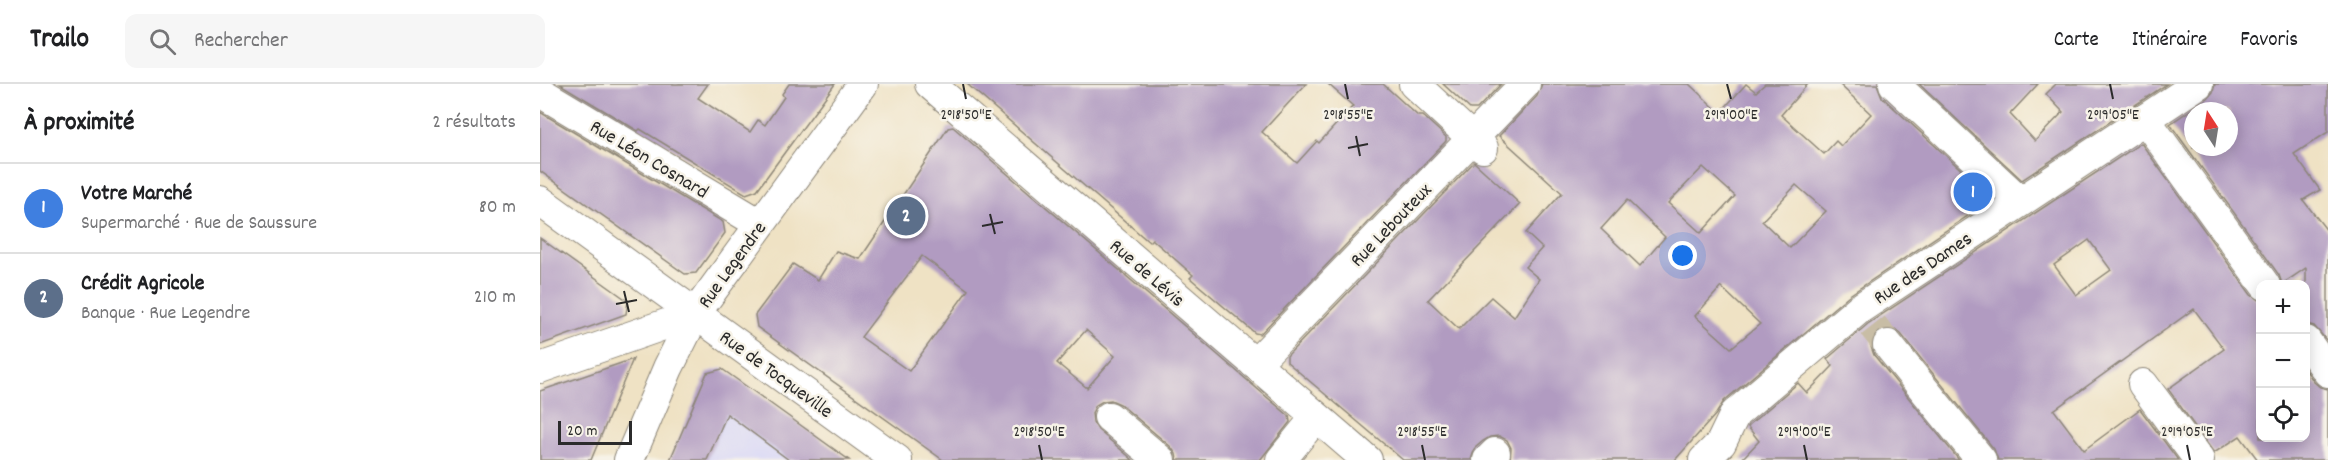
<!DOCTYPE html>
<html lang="fr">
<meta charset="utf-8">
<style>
body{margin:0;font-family:Dekko,sans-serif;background:#f6f6f6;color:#202124}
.controls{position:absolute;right:18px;bottom:18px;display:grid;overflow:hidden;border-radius:12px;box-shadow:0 3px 15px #0003}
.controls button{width:54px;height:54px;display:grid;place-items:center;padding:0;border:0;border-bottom:2px solid #e0e0e0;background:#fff;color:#202124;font:30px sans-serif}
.compass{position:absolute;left:1644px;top:18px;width:54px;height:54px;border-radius:50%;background:#fff;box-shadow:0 3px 15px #0003;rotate:348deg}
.scale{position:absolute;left:18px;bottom:15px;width:74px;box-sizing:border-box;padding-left:6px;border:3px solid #2b2b2b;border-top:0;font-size:16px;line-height:21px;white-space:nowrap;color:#2b2b2b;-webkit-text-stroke:4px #f7f3e8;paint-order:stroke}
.you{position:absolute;left:1143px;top:172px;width:21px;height:21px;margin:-15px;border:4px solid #fff;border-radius:50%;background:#1a73e8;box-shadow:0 0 0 9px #1a73e833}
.badge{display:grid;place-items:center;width:39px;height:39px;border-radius:50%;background:#b5179e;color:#fff;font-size:20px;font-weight:700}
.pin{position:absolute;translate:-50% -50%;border:3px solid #fff;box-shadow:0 2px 6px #0006}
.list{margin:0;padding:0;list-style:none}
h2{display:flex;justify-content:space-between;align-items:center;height:78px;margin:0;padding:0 24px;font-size:26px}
h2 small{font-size:20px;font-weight:400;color:#757577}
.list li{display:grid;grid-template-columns:39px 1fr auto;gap:18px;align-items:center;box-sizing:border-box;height:90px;padding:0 24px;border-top:2px solid #e0e0e0}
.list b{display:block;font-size:22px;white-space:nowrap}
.list p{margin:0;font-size:20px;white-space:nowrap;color:#757577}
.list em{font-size:20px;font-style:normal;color:#757577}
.icon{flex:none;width:33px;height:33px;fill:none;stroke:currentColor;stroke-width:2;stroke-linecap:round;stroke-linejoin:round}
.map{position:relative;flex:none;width:1788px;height:376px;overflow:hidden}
header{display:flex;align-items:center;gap:36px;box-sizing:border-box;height:84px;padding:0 30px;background:#fff;border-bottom:2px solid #e0e0e0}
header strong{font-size:28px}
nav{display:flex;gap:33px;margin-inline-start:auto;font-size:21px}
.search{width:420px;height:54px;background:#f6f6f6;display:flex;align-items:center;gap:15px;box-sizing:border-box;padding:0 21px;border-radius:12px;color:#757577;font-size:22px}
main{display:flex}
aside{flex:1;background:#fff}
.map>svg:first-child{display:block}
.built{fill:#d8d7f8}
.building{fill:#b19bc1;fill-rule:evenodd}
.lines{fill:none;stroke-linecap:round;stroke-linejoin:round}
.minor-tunnel{stroke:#c8bda5;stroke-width:30;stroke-dasharray:30 15;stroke-linecap:butt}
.minor-casing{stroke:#8d8678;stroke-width:32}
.minor{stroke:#fff;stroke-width:30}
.ticks{fill:none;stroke:#2b2b2b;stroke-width:2}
.labels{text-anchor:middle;stroke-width:5;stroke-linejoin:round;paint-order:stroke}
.street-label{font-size:20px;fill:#2b2b2b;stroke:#f7f3e8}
.ticks-label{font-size:15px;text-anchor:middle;fill:#2b2b2b;stroke:#f7f3e8;stroke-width:5;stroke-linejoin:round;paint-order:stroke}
</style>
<header>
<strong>Trailo</strong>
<div class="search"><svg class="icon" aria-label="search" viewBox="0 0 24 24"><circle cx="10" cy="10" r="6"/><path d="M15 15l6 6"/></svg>Rechercher</div>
<nav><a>Carte</a><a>Itinéraire</a><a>Favoris</a></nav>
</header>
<main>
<aside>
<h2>À proximité<small>2 résultats</small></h2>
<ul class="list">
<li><span class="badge" style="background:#3f7fe0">1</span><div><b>Votre Marché</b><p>Supermarché · Rue de Saussure</p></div><em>80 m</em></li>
<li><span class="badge" style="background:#5c6f8a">2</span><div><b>Crédit Agricole</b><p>Banque · Rue Legendre</p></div><em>210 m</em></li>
</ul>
</aside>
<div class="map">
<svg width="1788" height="376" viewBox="0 0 1788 376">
<rect width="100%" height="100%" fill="#f7f3e8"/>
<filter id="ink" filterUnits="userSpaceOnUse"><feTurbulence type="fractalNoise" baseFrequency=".0167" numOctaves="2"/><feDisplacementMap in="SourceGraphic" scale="12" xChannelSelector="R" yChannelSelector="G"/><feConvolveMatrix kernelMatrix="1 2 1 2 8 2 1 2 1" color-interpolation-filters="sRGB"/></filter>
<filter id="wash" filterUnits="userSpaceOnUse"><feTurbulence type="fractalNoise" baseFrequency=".008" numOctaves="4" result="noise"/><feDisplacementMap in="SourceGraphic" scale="24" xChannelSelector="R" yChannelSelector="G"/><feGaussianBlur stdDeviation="1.35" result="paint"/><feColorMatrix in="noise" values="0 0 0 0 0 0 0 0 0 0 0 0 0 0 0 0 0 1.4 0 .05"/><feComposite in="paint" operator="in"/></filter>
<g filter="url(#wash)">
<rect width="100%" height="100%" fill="#efe2c4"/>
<path class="built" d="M182 284 300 370 295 376H130L167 288Z"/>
<g id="blocks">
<g class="building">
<path d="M20 0H168L158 14 210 48 218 36 225 41 244 13 242 10 249 0H295L217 106 206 110 100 45 98 47Z"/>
<path d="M427 0H766L722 48 757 79 777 57 779 59 813 22 788 0H843L878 32H883L906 53V57L720 250 715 249 650 194 653 191 612 155 609 158Z"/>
<path d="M903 0H961L937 25H930Z"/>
<path d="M1002 0H1149L1180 29 1206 0 1216 8 1225 0H1268L1241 31 1284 70 1296 57 1301 62 1331 30 1299 0H1337L1342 13 1453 115 1308 212 1184 317 1176 330 1135 376H970L971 364 967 356 959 352 950 353 943 357 935 364 931 376H863L747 278V272L934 78 980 120 888 216 919 245 951 213 974 233 999 195 985 183 1002 164 986 149 1022 109 959 52 997 12ZM1163 83 1195 112 1161 149 1128 119ZM1256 101 1286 127 1250 164 1222 137ZM1087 116 1125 153 1100 182 1061 145ZM1181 203 1220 240 1191 264 1155 232Z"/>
<path d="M1379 0H1498L1470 30 1495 57 1523 28 1506 10 1516 0H1627L1482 96Z"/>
<path d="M1675 0H1788V48L1754 70 1780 106 1763 116 1788 148V258L1774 242 1766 240V184L1742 200 1739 191 1630 40 1668 14 1673 8ZM1653 27H1689V63H1653Z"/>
<path d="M0 28 183 138 185 149 156 189 145 190 0 87Z"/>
<path d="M413 43 749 332 750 338 720 376H637L636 370 631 363 580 320 571 316 563 317 556 321 552 329 553 338 558 346 593 376H403L217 243 215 231 253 180 278 196 296 167 320 175 408 44ZM382 172 428 206 369 287 321 253ZM546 246 575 272 547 304 517 279Z"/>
<path d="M1601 59 1711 211 1720 217V354H1766V286L1774 298 1780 303 1788 305V376H1718L1700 352 1674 369 1628 305 1684 265 1654 225 1514 326 1544 366 1600 325 1638 376H1458L1454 365 1361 250 1355 245 1346 244 1338 247 1332 254 1331 263 1334 271 1419 376H1201L1219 357 1208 343 1209 341 1258 299 1267 309 1293 282 1287 275 1329 239ZM1549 156 1571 186 1536 211 1514 181Z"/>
<path d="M0 154 88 217 86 230 0 261Z"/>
<path d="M93 275 51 376H0V307Z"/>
<path d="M182 285 227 317 309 376H249L187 330 167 376H130L167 289Z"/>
</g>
</g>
</g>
<g filter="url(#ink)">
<use href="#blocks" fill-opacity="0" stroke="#8d8678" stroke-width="1.5"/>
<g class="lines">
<path class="minor-tunnel" d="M1333 242 1348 261"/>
<g class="minor-casing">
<g id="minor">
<path d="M390 0 827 376"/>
<path d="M874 0 943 64"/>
<path d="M1354 0 1480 117"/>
<path d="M0 8 220 140"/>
<path d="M1605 35 1725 201"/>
<path d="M0 117 357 376"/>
<path d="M1766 257 1788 288"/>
<path d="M1348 261 1441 376"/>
<path d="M715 280 985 0"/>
<path d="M0 284 155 230"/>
<path d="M1603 300 1659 376"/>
<path d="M569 333 620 376"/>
<path d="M89 376 128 284 155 230 323 0"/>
<path d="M741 376 776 333"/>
<path d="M948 376 955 369"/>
<path d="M1164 376 1181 359 1195 330 1319 225 1658 0"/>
</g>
</g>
<use href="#minor" class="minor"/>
</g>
</g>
<path class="ticks" d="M423 0 426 15M805 0 808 15M1187 0 1191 15M1570 0 1573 15M816 52 820 72M808 64 828 60M450 130 455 150M442 142 463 138M84 207 89 228M76 220 97 216M499 361 502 376M882 361 885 376M1264 361 1267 376M1647 361 1650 376"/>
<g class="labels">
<g class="street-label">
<text transform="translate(110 74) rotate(31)" y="7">Rue Léon Cosnard</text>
<text transform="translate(850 140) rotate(-46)" y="7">Rue Lebouteux</text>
<text transform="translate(191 180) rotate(-54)" y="7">Rue Legendre</text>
<text transform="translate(1382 183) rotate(-34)" y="7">Rue des Dames</text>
<text transform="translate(608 188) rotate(41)" y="7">Rue de Lévis</text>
<text transform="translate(237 289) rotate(36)" y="7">Rue de Tocqueville</text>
</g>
</g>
<g class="ticks-label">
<text x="426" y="35">2°18'50"E</text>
<text x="808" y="35">2°18'55"E</text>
<text x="1191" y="35">2°19'00"E</text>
<text x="1573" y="35">2°19'05"E</text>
<text x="499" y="352">2°18'50"E</text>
<text x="882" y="352">2°18'55"E</text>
<text x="1264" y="352">2°19'00"E</text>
<text x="1647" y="352">2°19'05"E</text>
</g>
</svg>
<div class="controls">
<button>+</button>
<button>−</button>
<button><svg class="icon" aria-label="locate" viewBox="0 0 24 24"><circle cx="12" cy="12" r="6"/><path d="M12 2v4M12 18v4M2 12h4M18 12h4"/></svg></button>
</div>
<svg class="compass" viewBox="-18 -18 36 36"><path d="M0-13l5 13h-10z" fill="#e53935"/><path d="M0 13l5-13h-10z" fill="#757577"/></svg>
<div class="scale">20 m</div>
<div class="you"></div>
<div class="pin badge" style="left:1433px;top:108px;background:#3f7fe0">1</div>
<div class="pin badge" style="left:366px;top:132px;background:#5c6f8a">2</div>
</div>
</main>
